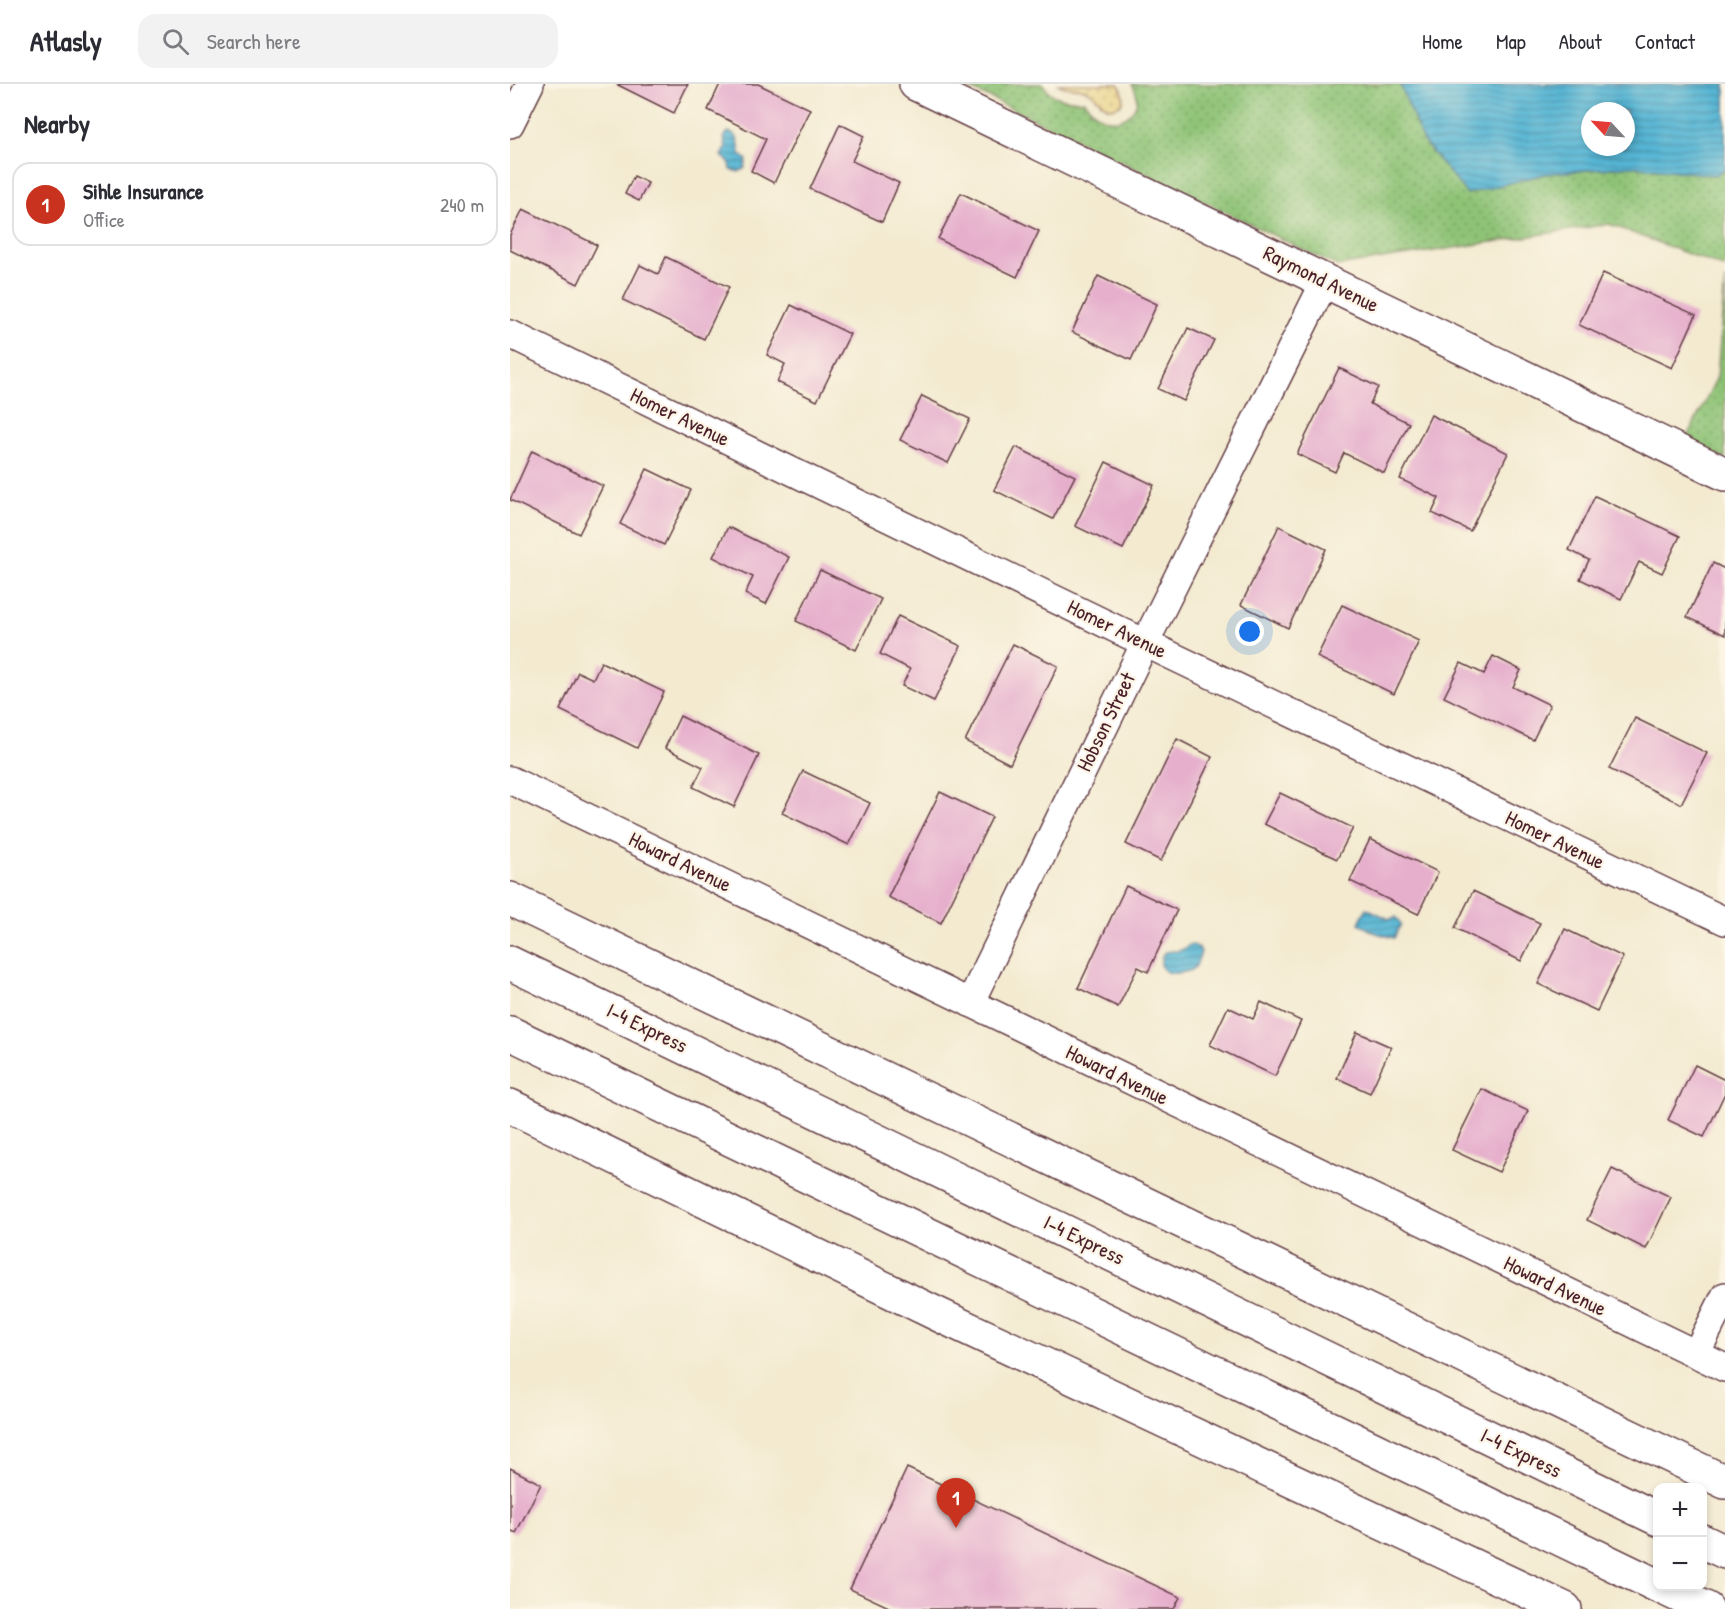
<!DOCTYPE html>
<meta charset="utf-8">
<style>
body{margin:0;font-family:"Patrick Hand",sans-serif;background:#f2f2f3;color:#2b2b33}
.controls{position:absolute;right:18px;bottom:18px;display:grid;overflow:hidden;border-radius:12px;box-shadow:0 3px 9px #0003}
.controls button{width:54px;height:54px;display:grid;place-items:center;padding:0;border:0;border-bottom:2px solid #e1e1e2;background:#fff;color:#2b2b33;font:30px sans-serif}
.compass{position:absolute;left:1071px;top:18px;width:54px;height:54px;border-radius:50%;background:#fff;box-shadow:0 3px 9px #0003;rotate:296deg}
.you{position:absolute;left:740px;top:548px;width:21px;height:21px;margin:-15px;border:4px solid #fff;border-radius:50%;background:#1a73e8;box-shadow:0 0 0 9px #1a73e833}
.badge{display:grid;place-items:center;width:39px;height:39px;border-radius:50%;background:#c8321e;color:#fff;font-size:20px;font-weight:700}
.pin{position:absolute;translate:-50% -50px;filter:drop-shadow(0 2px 3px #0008)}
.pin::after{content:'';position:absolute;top:32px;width:21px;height:18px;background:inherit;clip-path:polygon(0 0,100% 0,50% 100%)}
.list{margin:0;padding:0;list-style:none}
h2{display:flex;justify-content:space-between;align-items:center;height:78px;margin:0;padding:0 24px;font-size:26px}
h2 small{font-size:20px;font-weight:400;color:#7c7c81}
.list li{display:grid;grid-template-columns:39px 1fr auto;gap:18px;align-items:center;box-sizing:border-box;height:84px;margin:0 12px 12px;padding:0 12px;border:2px solid #e1e1e2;border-radius:18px}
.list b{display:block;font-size:22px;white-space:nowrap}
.list p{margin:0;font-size:20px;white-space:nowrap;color:#7c7c81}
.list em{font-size:20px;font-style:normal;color:#7c7c81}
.icon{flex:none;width:33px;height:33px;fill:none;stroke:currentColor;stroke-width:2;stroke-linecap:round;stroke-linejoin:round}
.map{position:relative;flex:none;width:1215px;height:1525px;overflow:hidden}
header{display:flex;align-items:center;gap:36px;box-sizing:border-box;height:84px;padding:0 30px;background:#fff;border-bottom:2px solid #e1e1e2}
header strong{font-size:28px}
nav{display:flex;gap:33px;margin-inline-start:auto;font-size:21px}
.search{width:420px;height:54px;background:#f2f2f3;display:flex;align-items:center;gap:15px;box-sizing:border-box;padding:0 21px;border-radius:18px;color:#7c7c81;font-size:22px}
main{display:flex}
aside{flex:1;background:#fff}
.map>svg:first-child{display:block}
.grass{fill:url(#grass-dots);stroke:#6c7150;stroke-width:1.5}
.sand{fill:url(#sand-dots);stroke:#9c7c64;stroke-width:1.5}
.water{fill:url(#water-rules);stroke:#506a80;stroke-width:1.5;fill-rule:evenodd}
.building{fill:#e6b0cd}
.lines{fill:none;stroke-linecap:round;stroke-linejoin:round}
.minor-casing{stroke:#633d44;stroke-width:30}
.tertiary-casing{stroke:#633d44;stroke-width:36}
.motorway-casing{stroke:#633d44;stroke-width:36}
.minor{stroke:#fff;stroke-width:27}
.tertiary{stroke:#fff;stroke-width:33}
.motorway{stroke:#fff;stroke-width:33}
.labels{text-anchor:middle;stroke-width:4.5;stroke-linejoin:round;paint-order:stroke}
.street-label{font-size:21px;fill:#4a1f2b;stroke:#fcf5e5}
</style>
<header>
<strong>Atlasly</strong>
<div class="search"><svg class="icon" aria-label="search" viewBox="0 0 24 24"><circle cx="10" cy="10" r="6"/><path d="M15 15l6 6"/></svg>Search here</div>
<nav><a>Home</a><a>Map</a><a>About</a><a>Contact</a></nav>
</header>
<main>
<aside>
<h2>Nearby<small></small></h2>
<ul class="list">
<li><span class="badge">1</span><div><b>Sihle Insurance</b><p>Office</p></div><em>240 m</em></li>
</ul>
</aside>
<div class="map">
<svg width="1215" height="1525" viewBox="0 0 1215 1525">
<defs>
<pattern id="grass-dots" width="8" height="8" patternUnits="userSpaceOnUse" patternTransform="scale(1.5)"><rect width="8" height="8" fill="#8ec376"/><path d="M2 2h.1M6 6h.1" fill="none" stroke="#769e61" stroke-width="1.8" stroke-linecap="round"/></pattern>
<pattern id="sand-dots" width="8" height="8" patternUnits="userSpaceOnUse" patternTransform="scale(1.5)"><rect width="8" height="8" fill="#eeda9e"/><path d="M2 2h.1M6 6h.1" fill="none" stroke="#cebb88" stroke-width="1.8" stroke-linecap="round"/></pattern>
<pattern id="water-rules" width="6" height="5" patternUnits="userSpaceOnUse" patternTransform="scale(1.5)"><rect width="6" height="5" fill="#55b5d4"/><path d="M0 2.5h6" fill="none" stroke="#4893ac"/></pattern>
</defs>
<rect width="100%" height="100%" fill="#fcf5e5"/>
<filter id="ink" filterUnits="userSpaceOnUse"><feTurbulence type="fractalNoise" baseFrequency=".0167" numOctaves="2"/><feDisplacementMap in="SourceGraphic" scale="12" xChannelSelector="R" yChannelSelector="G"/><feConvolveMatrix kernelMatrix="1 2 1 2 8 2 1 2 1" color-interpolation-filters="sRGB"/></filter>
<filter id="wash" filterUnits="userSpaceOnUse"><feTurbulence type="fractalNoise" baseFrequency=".008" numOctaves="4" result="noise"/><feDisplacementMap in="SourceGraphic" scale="24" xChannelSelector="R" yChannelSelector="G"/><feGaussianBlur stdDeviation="1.35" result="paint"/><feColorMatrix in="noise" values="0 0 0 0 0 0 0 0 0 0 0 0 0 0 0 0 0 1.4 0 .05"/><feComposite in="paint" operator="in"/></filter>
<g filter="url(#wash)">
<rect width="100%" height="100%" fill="#f3ead0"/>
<g class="grass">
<path d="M451 0H533C542 16 557 16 574 17 580 24 586 32 596 35 610 40 627 29 627 14 627 9 624 5 622 0H890L913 57 957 109 1035 90 1121 82 1205 91 1215 85V184L1099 140 827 182Z"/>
<path d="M1215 195V375L1176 356 1207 293Z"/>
</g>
<path class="sand" d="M548 0H608C617 13 616 23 599 24 590 20 584 8 576 6 567 3 556 6 548 0Z"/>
<g class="water">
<path d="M890 0H1215V85L1205 91 1121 82 1035 90 957 110 913 57ZM1080 27H1116V63H1080Z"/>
<path d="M218 48C229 49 229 61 230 70L237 76 235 84 229 88 221 86 220 79 212 72 216 64 214 53Z"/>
<path d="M856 824 879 835 886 833 891 840 884 854 863 848 849 839Z"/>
<path d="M681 860 688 863 691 868 686 882 682 886C672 889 651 894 651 878 651 874 652 871 654 869 659 866 663 868 668 867 673 866 677 863 681 860Z"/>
</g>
<g id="blocks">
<g class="building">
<path d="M106 0H178L164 29Z"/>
<path d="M210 0H248L300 25 264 99 241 87 256 55 198 26Z"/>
<path d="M330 40 354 52 342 77 389 99 372 138 300 105Z"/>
<path d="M124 92 138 99 129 117 115 110Z"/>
<path d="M451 109 529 147 507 193 428 155Z"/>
<path d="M13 125 87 161 68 200 0 166V151Z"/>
<path d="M156 173 219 203 194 255 113 216 130 181 148 190Z"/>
<path d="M1093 189 1186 231 1162 284 1069 241Z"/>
<path d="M588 192 647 220 621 276 562 248Z"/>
<path d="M281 221 340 250 307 317 267 298 275 280 257 271Z"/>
<path d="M678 244 704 256 674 317 648 305Z"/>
<path d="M829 284 868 303 860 320 899 339 874 389 834 369 825 388 787 370Z"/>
<path d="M412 312 460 335 438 379 390 356Z"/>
<path d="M921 331 998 369 960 447 922 429 929 414 890 395Z"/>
<path d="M506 363 565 392 543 435 484 406Z"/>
<path d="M22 367 93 402 69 450 0 416Z"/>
<path d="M596 378 644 401 613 465 565 442Z"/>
<path d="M137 385 181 406 154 461 110 440Z"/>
<path d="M1085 412 1170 452 1152 489 1129 478 1111 515 1070 495 1079 476 1059 466Z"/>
<path d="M769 442 816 465 778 544 731 521Z"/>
<path d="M218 443 279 473 256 520 235 510 243 493 203 473Z"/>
<path d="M1203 479 1215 485V551L1177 533Z"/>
<path d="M310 486 371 515 346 566 286 537Z"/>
<path d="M832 521 909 557 884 610 807 573Z"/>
<path d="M388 532 451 562 424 617 392 602 400 585 370 570Z"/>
<path d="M503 560 548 582 500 680 455 657Z"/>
<path d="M983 572 1011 586 1003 603 1040 621 1023 656 934 613 951 579 974 590Z"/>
<path d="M91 578 154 608 127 664 50 626 68 588 83 595Z"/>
<path d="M170 632 249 671 224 723 183 703 193 683 155 664Z"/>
<path d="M1125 634 1197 669 1171 720 1099 685Z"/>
<path d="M667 655 702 673 651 777 616 760Z"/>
<path d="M293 687 360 719 339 761 272 729Z"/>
<path d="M430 708 482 733 431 839 378 813Z"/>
<path d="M770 709 843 744 827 775 754 740Z"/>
<path d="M860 755 928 788 908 830 840 797Z"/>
<path d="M616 802 667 826 638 888 628 883 608 923 568 904Z"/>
<path d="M963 807 1030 839 1011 877 945 844Z"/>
<path d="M1055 845 1113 873 1087 927 1028 900Z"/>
<path d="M751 918 791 937 765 992 700 961 718 923 743 935Z"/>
<path d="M847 948 881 963 860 1009 827 994Z"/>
<path d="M1185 981 1215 996V1009L1194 1053 1158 1036Z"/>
<path d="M972 1005 1018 1027 989 1088 942 1066Z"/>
<path d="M1102 1085 1161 1113 1136 1165 1077 1136Z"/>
<path d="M0 1384 31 1400 6 1449 0 1446Z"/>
<path d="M397 1384 670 1513 664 1525H383L340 1505Z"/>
</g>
</g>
</g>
<g filter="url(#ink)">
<use href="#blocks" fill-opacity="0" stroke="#633d44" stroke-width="1.5"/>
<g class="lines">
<g class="minor-casing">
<g id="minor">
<path d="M0 40 20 0"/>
<path d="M0 250 635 559 1215 837"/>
<path d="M0 696 1215 1284"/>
<path d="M460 919 635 559 815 197"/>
<path d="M1186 1270 1215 1212"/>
</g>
</g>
<g class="tertiary-casing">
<path id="tertiary" d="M406 0 1215 390"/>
</g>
<g class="motorway-casing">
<g id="motorway">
<path d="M0 815 1215 1398"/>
<path d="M0 879 1148 1435"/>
<path d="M0 949 1148 1502"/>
<path d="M0 1022 427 1230 1055 1525"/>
<path d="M1192 1457 1215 1468"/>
<path d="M1149 1502 1197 1525"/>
</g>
</g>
<use href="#minor" class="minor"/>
<use href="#tertiary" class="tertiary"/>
<use href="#motorway" class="motorway"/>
</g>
</g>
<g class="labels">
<g class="street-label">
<text transform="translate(811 195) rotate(26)" y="7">Raymond Avenue</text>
<text transform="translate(170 333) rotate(26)" y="7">Homer Avenue</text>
<text transform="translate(607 545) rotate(26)" y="7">Homer Avenue</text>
<text transform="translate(596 638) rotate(-64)" y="7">Hobson Street</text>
<text transform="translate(1045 756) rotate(26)" y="7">Homer Avenue</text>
<text transform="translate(170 778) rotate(26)" y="7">Howard Avenue</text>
<text transform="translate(137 944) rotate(26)" y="7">I-4 Express</text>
<text transform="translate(607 991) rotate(26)" y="7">Howard Avenue</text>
<text transform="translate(574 1156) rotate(26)" y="7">I-4 Express</text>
<text transform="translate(1045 1202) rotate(26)" y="7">Howard Avenue</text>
<text transform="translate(1011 1369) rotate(26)" y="7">I-4 Express</text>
</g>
</g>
</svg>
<div class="controls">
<button>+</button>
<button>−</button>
</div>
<svg class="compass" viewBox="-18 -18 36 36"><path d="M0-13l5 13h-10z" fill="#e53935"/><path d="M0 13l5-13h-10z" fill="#7c7c81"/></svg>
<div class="you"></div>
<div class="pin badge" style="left:446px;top:1444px">1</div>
</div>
</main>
